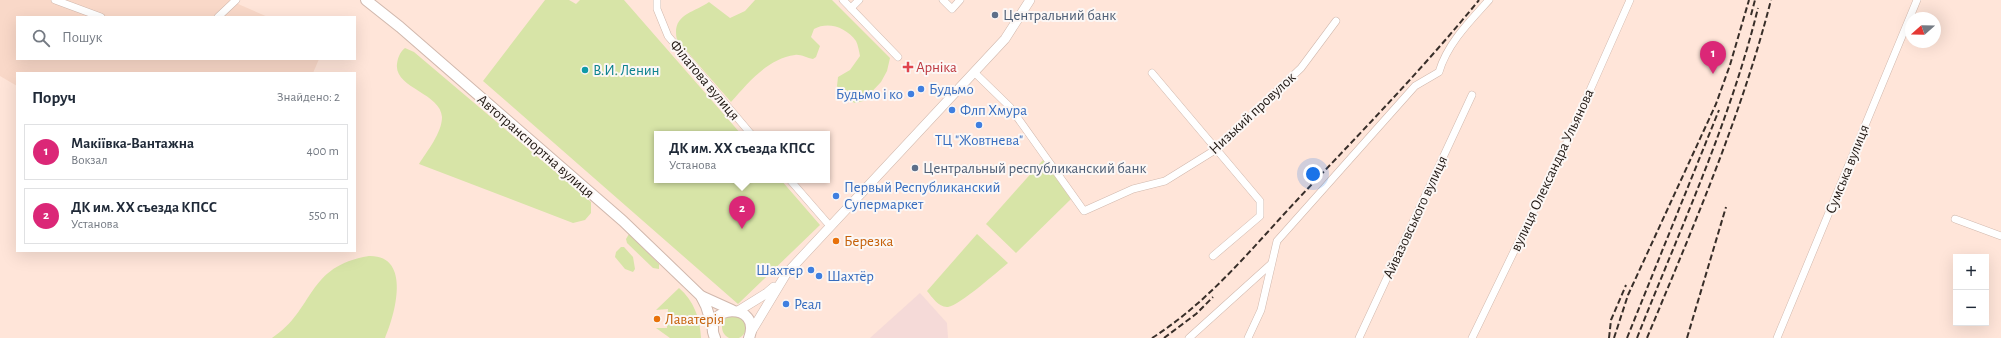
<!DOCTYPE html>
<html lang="uk">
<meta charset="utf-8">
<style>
body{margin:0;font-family:"Alegreya Sans",sans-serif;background:#f2f2f3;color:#1f2937}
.controls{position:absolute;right:12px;bottom:12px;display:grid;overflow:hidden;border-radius:0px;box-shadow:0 4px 16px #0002}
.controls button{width:36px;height:36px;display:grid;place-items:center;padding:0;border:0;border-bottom:1px solid #e0e1e3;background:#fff;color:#1f2937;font:20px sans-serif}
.compass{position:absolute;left:1905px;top:12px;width:36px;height:36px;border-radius:50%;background:#fff;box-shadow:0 4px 16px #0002;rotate:250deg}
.you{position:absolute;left:1313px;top:174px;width:14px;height:14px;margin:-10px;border:3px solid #fff;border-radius:50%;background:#1a73e8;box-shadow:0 0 0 6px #1a73e833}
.badge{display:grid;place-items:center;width:26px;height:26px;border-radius:50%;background:#db2777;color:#fff;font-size:13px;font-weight:700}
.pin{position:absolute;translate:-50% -33px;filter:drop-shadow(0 1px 2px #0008)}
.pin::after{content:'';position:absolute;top:21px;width:14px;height:12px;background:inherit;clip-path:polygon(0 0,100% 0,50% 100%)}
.popup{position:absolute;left:654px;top:131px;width:176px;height:52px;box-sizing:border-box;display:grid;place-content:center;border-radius:0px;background:#fff;filter:drop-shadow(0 1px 3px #0005);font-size:13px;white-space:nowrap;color:#747a83}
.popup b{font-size:15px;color:#1f2937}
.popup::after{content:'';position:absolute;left:50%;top:100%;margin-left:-8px;border:8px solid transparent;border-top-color:#fff}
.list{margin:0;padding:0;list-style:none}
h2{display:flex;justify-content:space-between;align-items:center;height:52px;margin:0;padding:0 16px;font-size:17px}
h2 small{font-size:13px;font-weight:400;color:#747a83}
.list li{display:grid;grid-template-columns:26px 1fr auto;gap:12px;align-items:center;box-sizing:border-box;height:56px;margin:0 8px 8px;padding:0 8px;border:1px solid #e0e1e3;border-radius:0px}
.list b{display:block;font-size:15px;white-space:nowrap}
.list p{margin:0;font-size:13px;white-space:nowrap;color:#747a83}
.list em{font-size:13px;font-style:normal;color:#747a83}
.icon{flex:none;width:22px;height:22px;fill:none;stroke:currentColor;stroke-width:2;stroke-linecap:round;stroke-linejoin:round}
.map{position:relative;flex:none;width:2001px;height:338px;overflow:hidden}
.search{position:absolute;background:#fff;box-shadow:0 4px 16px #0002;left:16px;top:16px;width:340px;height:44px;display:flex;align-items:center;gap:10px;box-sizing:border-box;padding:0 14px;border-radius:0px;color:#747a83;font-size:15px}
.panel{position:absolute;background:#fff;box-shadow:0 4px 16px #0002;left:16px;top:72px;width:340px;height:180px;border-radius:0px}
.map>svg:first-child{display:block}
.commercial{fill:#f5dad8}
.built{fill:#f9d8c8}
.green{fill:#d7e4a7}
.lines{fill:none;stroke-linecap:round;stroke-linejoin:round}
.minor-casing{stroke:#d1b8ad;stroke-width:8}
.tertiary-casing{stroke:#d1b8ad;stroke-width:10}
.secondary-casing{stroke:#d1b8ad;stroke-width:12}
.minor{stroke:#fff;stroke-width:7}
.tertiary{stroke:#fff;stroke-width:9}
.secondary{stroke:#fff;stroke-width:10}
.rail{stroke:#382e29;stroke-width:2;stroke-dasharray:6 3;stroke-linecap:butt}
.service-dot{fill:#5c6f8a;stroke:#fcf7f5;stroke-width:1.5}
.health-dot{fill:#e0444e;stroke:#fcf7f5;stroke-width:1.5}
.culture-dot{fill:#0f9aa8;stroke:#fcf7f5;stroke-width:1.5}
.shop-dot{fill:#3f7fe0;stroke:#fcf7f5;stroke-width:1.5}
.food-dot{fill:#e8710a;stroke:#fcf7f5;stroke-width:1.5}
.labels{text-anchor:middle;stroke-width:4;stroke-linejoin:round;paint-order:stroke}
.service-label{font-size:15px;fill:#4e5e75;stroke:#fcf7f5;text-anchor:start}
.health-label{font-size:15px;fill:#be3a42;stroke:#fcf7f5;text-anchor:start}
.culture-label{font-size:15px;fill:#0d838f;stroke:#fcf7f5;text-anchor:start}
.street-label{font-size:15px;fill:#201813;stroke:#fcf7f5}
.shop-label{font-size:15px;fill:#366cbe;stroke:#fcf7f5;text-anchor:start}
.food-label{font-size:15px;fill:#c56008;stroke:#fcf7f5;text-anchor:start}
</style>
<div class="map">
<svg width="2001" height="338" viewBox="0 0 2001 338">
<rect width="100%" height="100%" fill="#ffe5d9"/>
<path class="commercial" d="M920 293 947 323 948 338H870Z"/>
<path class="built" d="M0 0H229L268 17H17V59H319L313 73H17V86L0 76Z"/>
<g class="green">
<path d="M545 0H569L576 4 580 0H624L741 134H657V180H781L820 225 738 304 483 81Z"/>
<path d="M755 0H832L890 58 887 71 881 82 863 101 855 103 843 98 837 86 838 77 850 70 860 56C859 51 858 45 856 41 846 27 828 21 814 29L811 37 820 46 816 57 813 59C807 58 800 54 795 55 767 59 749 82 731 102L677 40C671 14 694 13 709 2L730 18 745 11Z"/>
<path d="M405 48 414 52 591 202V213L585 220 573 223 419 164C427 151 442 133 442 117 441 93 394 88 397 64 398 57 400 52 405 48Z"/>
<path d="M1043 160 1071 199 1016 253 986 224Z"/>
<path d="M629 234 659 264V269L653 268 627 243 626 239Z"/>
<path d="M977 234 1008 263C997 272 960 305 948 307 939 308 932 297 927 291Z"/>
<path d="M621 247H624L633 257 635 269 633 272 625 269 615 257 616 252Z"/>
<path d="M369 256C412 255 395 315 385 338H272C315 310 306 266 369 256Z"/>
<path d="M679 288C694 301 700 318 701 338H670L656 328H667L668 309 656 310Z"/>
<circle cx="734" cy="327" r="12"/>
</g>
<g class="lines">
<g class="minor-casing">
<g id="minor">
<path d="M55 0 101 17"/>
<path d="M657 0V9L668 36 751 134"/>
<path d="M843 0 898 57"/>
<path d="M943 0 952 9 960 0"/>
<path d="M851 8 859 0"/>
<path d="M218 17 236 0"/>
<path d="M975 73 1010 107 1084 211 1133 189 1165 181 1215 150 1301 68 1336 21"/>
<path d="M1152 73 1260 201V216L1213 256"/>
<path d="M790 180 830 226"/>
<path d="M1955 219 2001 236"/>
<path d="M1189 338 1271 264"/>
<path d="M1248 338 1261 310 1277 241 1415 86 1439 72C1447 44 1470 21 1489 0"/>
<path d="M1359 338 1472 95"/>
<path d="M1472 338 1567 142 1630 0"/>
<path d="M1777 338 1917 0"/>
</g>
</g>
<g class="tertiary-casing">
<g id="tertiary">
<path d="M738 311 767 293 774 287"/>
<path d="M751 332 786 274 1005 39 1030 0"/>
</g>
</g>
<g class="secondary-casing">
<g id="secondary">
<path d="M366 0 400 27 623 221 701 296 706 306 713 328"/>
<path d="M701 296 732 310"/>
<path d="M715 338C700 304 763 301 749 338"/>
</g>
</g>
<use href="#minor" class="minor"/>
<use href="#tertiary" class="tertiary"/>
<use href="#secondary" class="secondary"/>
<g class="rail">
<path d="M1751 15 1755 0"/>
<path d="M1152 338C1209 302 1252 248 1298 199 1359 134 1422 70 1479 0"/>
<path d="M1164 338 1196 314 1213 297"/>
<path d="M1609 338 1611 320 1626 285"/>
<path d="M1614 338 1628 295 1716 104 1730 65 1749 0"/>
<path d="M1627 338 1719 110"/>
<path d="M1637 338C1680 229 1730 122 1758 8"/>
<path d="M1647 338C1693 227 1741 117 1771 0"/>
<path d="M1687 338 1726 207"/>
</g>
</g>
<g class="service-dot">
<circle cx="995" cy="15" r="4"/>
<circle cx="915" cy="168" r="4"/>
</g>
<path class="health-dot" d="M906 61h4v4h4v4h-4v4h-4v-4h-4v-4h4z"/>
<circle class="culture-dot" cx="585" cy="70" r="4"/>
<g class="shop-dot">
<circle cx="921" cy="89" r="4"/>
<circle cx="911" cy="94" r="4"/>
<circle cx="952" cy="110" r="4"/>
<circle cx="979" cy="125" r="4"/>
<circle cx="836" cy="196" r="4"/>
<circle cx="811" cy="270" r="4"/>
<circle cx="819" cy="276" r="4"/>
<circle cx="786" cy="304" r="4"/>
</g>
<g class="food-dot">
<circle cx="836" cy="241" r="4"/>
<circle cx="657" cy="319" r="4"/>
</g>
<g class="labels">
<g class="service-label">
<text x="1003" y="20">Центральний банк</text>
<text x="923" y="173">Центральный республиканский банк</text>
</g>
<g class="health-label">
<text x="916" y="72">Арніка</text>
</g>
<g class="culture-label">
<text x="593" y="75">В.И. Ленин</text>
</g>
<g class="street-label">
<text transform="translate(705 80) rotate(50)" y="5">Філатова вулиця</text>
<text transform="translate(1252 113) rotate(-43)" y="5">Низький провулок</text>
<text transform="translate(536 146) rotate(41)" y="5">Автотранспортна вулиця</text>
<text transform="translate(1847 169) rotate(-68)" y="5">Сумська вулиця</text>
<text transform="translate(1552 170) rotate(-65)" y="5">вулиця Олександра Ульянова</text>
<text transform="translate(1415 217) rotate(-65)" y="5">Айвазовського вулиця</text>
</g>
<g class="shop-label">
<text x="929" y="94">Будьмо</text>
<text x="903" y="99" text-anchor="end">Будьмо і ко</text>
<text x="960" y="115">Флп Хмура</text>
<text x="979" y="145" text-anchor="middle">ТЦ "Жовтнева"</text>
<text x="844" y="192">Первый Республиканский<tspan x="844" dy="17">Супермаркет</tspan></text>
<text x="803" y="275" text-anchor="end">Шахтер</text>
<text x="827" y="281">Шахтёр</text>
<text x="794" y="309">Рєал</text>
</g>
<g class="food-label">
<text x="844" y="246">Березка</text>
<text x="665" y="324">Лаватерія</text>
</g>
</g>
</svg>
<div class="controls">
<button>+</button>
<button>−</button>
</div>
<svg class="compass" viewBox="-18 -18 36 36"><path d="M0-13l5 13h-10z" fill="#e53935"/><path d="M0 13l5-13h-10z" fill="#747a83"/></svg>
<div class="you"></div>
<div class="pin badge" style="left:1713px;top:74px">1</div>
<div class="pin badge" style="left:742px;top:229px">2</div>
<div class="popup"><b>ДК им. XX съезда КПСС</b>Установа</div>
<div class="search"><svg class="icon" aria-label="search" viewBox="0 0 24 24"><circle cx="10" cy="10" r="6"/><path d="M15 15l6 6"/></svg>Пошук</div>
<section class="panel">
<h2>Поруч<small>Знайдено: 2</small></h2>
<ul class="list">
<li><span class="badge">1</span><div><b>Макіївка-Вантажна</b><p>Вокзал</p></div><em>400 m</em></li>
<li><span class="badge">2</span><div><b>ДК им. XX съезда КПСС</b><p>Установа</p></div><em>550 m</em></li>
</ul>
</section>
</div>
